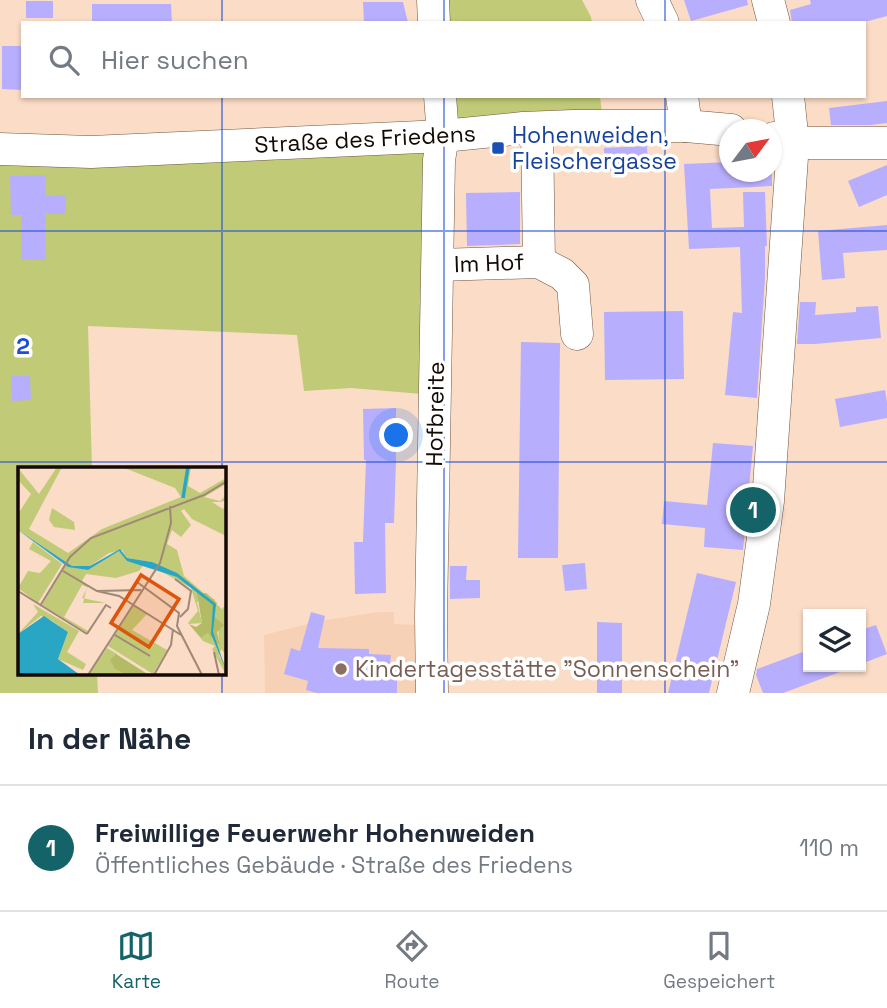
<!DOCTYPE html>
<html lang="de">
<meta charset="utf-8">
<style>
body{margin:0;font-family:"Space Grotesk",sans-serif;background:#f6f6f7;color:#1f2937}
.controls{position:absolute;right:21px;bottom:21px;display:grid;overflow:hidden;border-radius:0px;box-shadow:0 2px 5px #0004}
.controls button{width:63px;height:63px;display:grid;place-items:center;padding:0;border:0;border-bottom:2px solid #e0e1e3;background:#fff;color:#1f2937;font:35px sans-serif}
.compass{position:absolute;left:719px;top:119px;width:63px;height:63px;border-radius:50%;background:#fff;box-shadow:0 2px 5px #0004;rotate:58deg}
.you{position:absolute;left:397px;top:436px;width:24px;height:24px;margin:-18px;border:5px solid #fff;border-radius:50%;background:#1a73e8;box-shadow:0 0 0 10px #1a73e833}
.badge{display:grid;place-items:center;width:46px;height:46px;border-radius:50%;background:#136369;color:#fff;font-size:23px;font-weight:700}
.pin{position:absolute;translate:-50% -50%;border:4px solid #fff;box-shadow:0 2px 7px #0006}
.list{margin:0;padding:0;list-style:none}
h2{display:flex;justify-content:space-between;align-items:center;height:91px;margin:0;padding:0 28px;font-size:30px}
h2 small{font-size:23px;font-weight:400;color:#747a83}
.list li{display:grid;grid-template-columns:46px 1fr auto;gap:21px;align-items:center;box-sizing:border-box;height:126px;padding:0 28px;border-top:2px solid #e0e1e3}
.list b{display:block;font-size:26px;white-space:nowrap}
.list p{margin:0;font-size:23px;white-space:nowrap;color:#747a83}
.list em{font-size:23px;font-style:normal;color:#747a83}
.icon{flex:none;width:38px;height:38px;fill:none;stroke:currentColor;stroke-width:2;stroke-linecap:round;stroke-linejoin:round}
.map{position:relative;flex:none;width:887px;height:693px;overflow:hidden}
.search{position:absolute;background:#fff;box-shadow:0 2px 5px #0004;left:21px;right:21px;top:21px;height:77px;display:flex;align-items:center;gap:18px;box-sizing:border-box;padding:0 24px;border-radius:0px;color:#747a83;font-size:26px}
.sheet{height:217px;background:#fff}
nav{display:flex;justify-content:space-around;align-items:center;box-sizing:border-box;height:98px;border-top:2px solid #e0e1e3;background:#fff;font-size:19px;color:#747a83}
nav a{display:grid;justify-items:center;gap:4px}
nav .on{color:#136369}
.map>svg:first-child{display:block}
.built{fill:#f7d1b6}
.green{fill:#c1ca77}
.building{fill:#b8aefe}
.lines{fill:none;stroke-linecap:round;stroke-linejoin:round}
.minor-casing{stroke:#705542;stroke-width:33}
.minor{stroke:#fff;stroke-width:32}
.grid{fill:none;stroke:#1d4ed8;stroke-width:2;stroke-opacity:0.55}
.transit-dot{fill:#1a4fb4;stroke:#fff;stroke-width:2.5}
.education-dot{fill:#8d6e63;stroke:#fff;stroke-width:2.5}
.labels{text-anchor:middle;stroke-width:7;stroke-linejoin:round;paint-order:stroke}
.transit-label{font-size:23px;fill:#164399;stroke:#fff;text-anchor:start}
.street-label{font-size:23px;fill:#140a04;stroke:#fff}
.education-label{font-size:23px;fill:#785e54;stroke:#fff;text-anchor:start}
.inset-river{fill:none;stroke:#28a6c4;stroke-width:3.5}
.inset-road{fill:none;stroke:#9f8878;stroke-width:2}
.view{fill:#dd550c;fill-opacity:0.15;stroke:#dd550c;stroke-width:3.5}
.inset-edge{fill:none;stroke:#140a04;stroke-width:3.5}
.grid-label{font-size:23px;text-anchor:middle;font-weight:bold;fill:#1d4ed8;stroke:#fff;stroke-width:7;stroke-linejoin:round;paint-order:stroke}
</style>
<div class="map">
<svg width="887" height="693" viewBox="0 0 887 693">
<rect width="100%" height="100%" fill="#fbdcc6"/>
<path class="built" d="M379 612H394V624L419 625 418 693H265L264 635 319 621Z"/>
<g class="green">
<path d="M443 0H582L591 17 592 23H444Z"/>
<path d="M446 96H600L602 114 447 120Z"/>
<path d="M430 153 422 394 351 388 304 391 297 335 88 326 92 469H19V674H97L98 693H0V157L83 160Z"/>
</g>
<g class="building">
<path d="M684 0H747L748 5 691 21Z"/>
<path d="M810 0H887V16L861 23H792L790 10 811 4Z"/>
<rect x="26" y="1" width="27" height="17"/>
<path d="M363 2H403L408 23H364Z"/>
<path d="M92 4H171L172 23H92Z"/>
<path d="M2 46H23V90L2 89Z"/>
<path d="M887 101V123L871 125H831L829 108Z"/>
<path d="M647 146 648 169 605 171 604 148Z"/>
<path d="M730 162V172H772V186L710 189 712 228 744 227 743 192H765L767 246H765V278L757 398 725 395 733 312 742 313 740 247 689 249 684 164Z"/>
<path d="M887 165V195L859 207 848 181Z"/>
<path d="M45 175 46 196 65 195 66 214H46L45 260 21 259V215H11L10 176Z"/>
<path d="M520 192V244L467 246 466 193Z"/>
<path d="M887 225V250L843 253 845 278 822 280 818 231Z"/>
<path d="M800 302H816L815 315 856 312V307L878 306 881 338 815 344H797Z"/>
<path d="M683 311 684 379 605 380 604 312Z"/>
<path d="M521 342 560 343 558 558H518Z"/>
<path d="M11 376H30L31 400 12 401Z"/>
<path d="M885 390 887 402V418L840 427 835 399Z"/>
<path d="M396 408V460L394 523H385L386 593 355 594 354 542H363L366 460H364L363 409Z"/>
<path d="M713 443 753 446 743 550 704 547 705 528 662 524 664 501 707 505Z"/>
<path d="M585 563 587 589 565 591 562 565Z"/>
<path d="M450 566H467L466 580H480V598L450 599Z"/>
<path d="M697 573 736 582 709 693H668Z"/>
<path d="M311 612 325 616 318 648 369 649V654L391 655 390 663H397V693H316L306 690 308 681 284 674 291 648 300 651Z"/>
<path d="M597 622 622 623V693H597Z"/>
<path d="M876 625 887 654 861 664V630Z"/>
<path d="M808 650V667H848V669L783 693H763L756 675 757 669Z"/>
</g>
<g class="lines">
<g class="minor-casing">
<g id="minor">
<path d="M433 0 434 23"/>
<path d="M652 0 663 23"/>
<path d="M768 0 774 23"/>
<path d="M682 96 686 126"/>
<path d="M537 128 539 262"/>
<path d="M774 138 793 143H887"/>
<path d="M0 149 91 152 443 136 523 128 573 126H686L731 130"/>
<path d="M438 265 539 262 562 274 573 285 577 334"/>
<path d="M432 693 431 616 439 160 443 136 440 96"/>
<path d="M733 693 754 604 768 501 793 143 788 96"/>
</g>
</g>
<use href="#minor" class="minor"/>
</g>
<path class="grid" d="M222 0V23M444 0V23M665 0V23M222 96V469M444 96V693M665 96V693M0 231H887M0 462H887M222 674V693"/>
<rect class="transit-dot" x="491" y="141" width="14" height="14" rx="3.5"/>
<circle class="education-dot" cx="341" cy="669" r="7"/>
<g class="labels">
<g class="transit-label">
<text x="512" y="143">Hohenweiden,<tspan x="512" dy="26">Fleischergasse</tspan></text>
</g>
<g class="street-label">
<text transform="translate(365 139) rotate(-3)" y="8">Straße des Friedens</text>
<text transform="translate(489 263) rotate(-2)" y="8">Im Hof</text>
<text transform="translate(435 414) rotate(-89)" y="8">Hofbreite</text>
</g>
<g class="education-label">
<text x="355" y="677">Kindertagesstätte "Sonnenschein"</text>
</g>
</g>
<g transform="translate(18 467)">
<rect width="208" height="208" fill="#fbdcc6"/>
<path d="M39 0H44L11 62 50 86 84 62 163 30 157 21 104 0H173L170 19 182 26 208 11V17L186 30 202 34 208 28 207 34 201 35H194L205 42 208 36V69L174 52 166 42 163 44 173 58 163 70 154 63 149 77 159 83 166 109 204 142 208 137V188L203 182 201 189 208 198V208L194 182 197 179 185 174 170 156 180 144 173 121 137 101 126 97 121 104 98 111 68 107 64 114 70 119 64 131 88 136 69 166 24 138 47 99 70 103 101 84 110 94 124 95 138 100 134 95 109 91 104 83 91 86 72 99H54L0 63V47L13 27 0 13V1L21 27ZM64 118 69 120 65 136H88L70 164 46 150ZM188 127 197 133 194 149 200 155 201 179 197 170 190 166 183 171 171 157 184 156 179 135ZM34 41 56 55 57 63 36 60 31 53ZM15 75 44 97 20 136 0 121 10 104 22 106 33 94 11 82ZM15 137 61 164 49 185 68 197 65 203 40 192 50 165 33 153 23 149 0 167 20 145ZM116 138 129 147 114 163 149 183 135 207 90 179ZM89 181 99 187 97 202 108 208H70Z" fill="#c1ca77" fill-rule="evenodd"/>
<path d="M179 126H188L199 136 195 149 206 158 199 165 202 179 190 166 183 171 171 157 178 160 184 156ZM98 187 131 208H108L97 202 92 193Z" fill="#b3bb64"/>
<path d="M0 63 54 99H72L102 82 109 91 134 95 159 106 198 137 195 165 208 203 193 167 195 138 159 110 109 94 101 84 70 103 50 100ZM26 149 50 165 40 192 62 208H0V167Z" fill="#28a6c4"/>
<path class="inset-river" d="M165 31 170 0"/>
<path class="inset-road" d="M45 104 79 124 101 129 163 168M157 112 173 124 170 142 162 150M119 115 161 146 159 159 184 208M0 124 69 167M79 124 123 123M22 139 52 90 73 71 186 28 209 14M69 167 88 138 93 141M97 168 132 189M196 185 201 208M70 208 142 96 153 56 152 39M136 208 153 178 155 162"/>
<path class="view" d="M123 108 161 132 131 180 93 156Z"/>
<rect width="208" height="208" class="inset-edge"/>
</g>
<g class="grid-label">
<text x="23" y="354">2</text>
</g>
</svg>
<div class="controls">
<button><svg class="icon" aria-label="layers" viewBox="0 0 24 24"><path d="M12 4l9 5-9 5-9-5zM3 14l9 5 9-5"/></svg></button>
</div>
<svg class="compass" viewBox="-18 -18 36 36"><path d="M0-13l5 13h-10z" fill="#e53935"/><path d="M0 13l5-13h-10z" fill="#747a83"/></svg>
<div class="you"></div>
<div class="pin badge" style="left:753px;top:510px">1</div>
<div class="search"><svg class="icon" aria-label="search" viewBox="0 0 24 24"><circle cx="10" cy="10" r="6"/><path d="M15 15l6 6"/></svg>Hier suchen</div>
</div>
<section class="sheet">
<h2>In der Nähe<small></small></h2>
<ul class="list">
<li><span class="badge">1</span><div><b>Freiwillige Feuerwehr Hohenweiden</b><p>Öffentliches Gebäude · Straße des Friedens</p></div><em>110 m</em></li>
</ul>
</section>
<nav>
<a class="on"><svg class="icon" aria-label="map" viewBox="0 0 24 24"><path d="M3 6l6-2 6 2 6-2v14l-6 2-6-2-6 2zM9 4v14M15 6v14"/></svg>Karte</a>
<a><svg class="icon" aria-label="directions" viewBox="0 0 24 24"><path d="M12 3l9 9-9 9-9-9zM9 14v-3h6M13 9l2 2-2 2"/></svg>Route</a>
<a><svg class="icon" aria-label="saved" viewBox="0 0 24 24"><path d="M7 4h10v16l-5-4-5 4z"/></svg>Gespeichert</a>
</nav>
